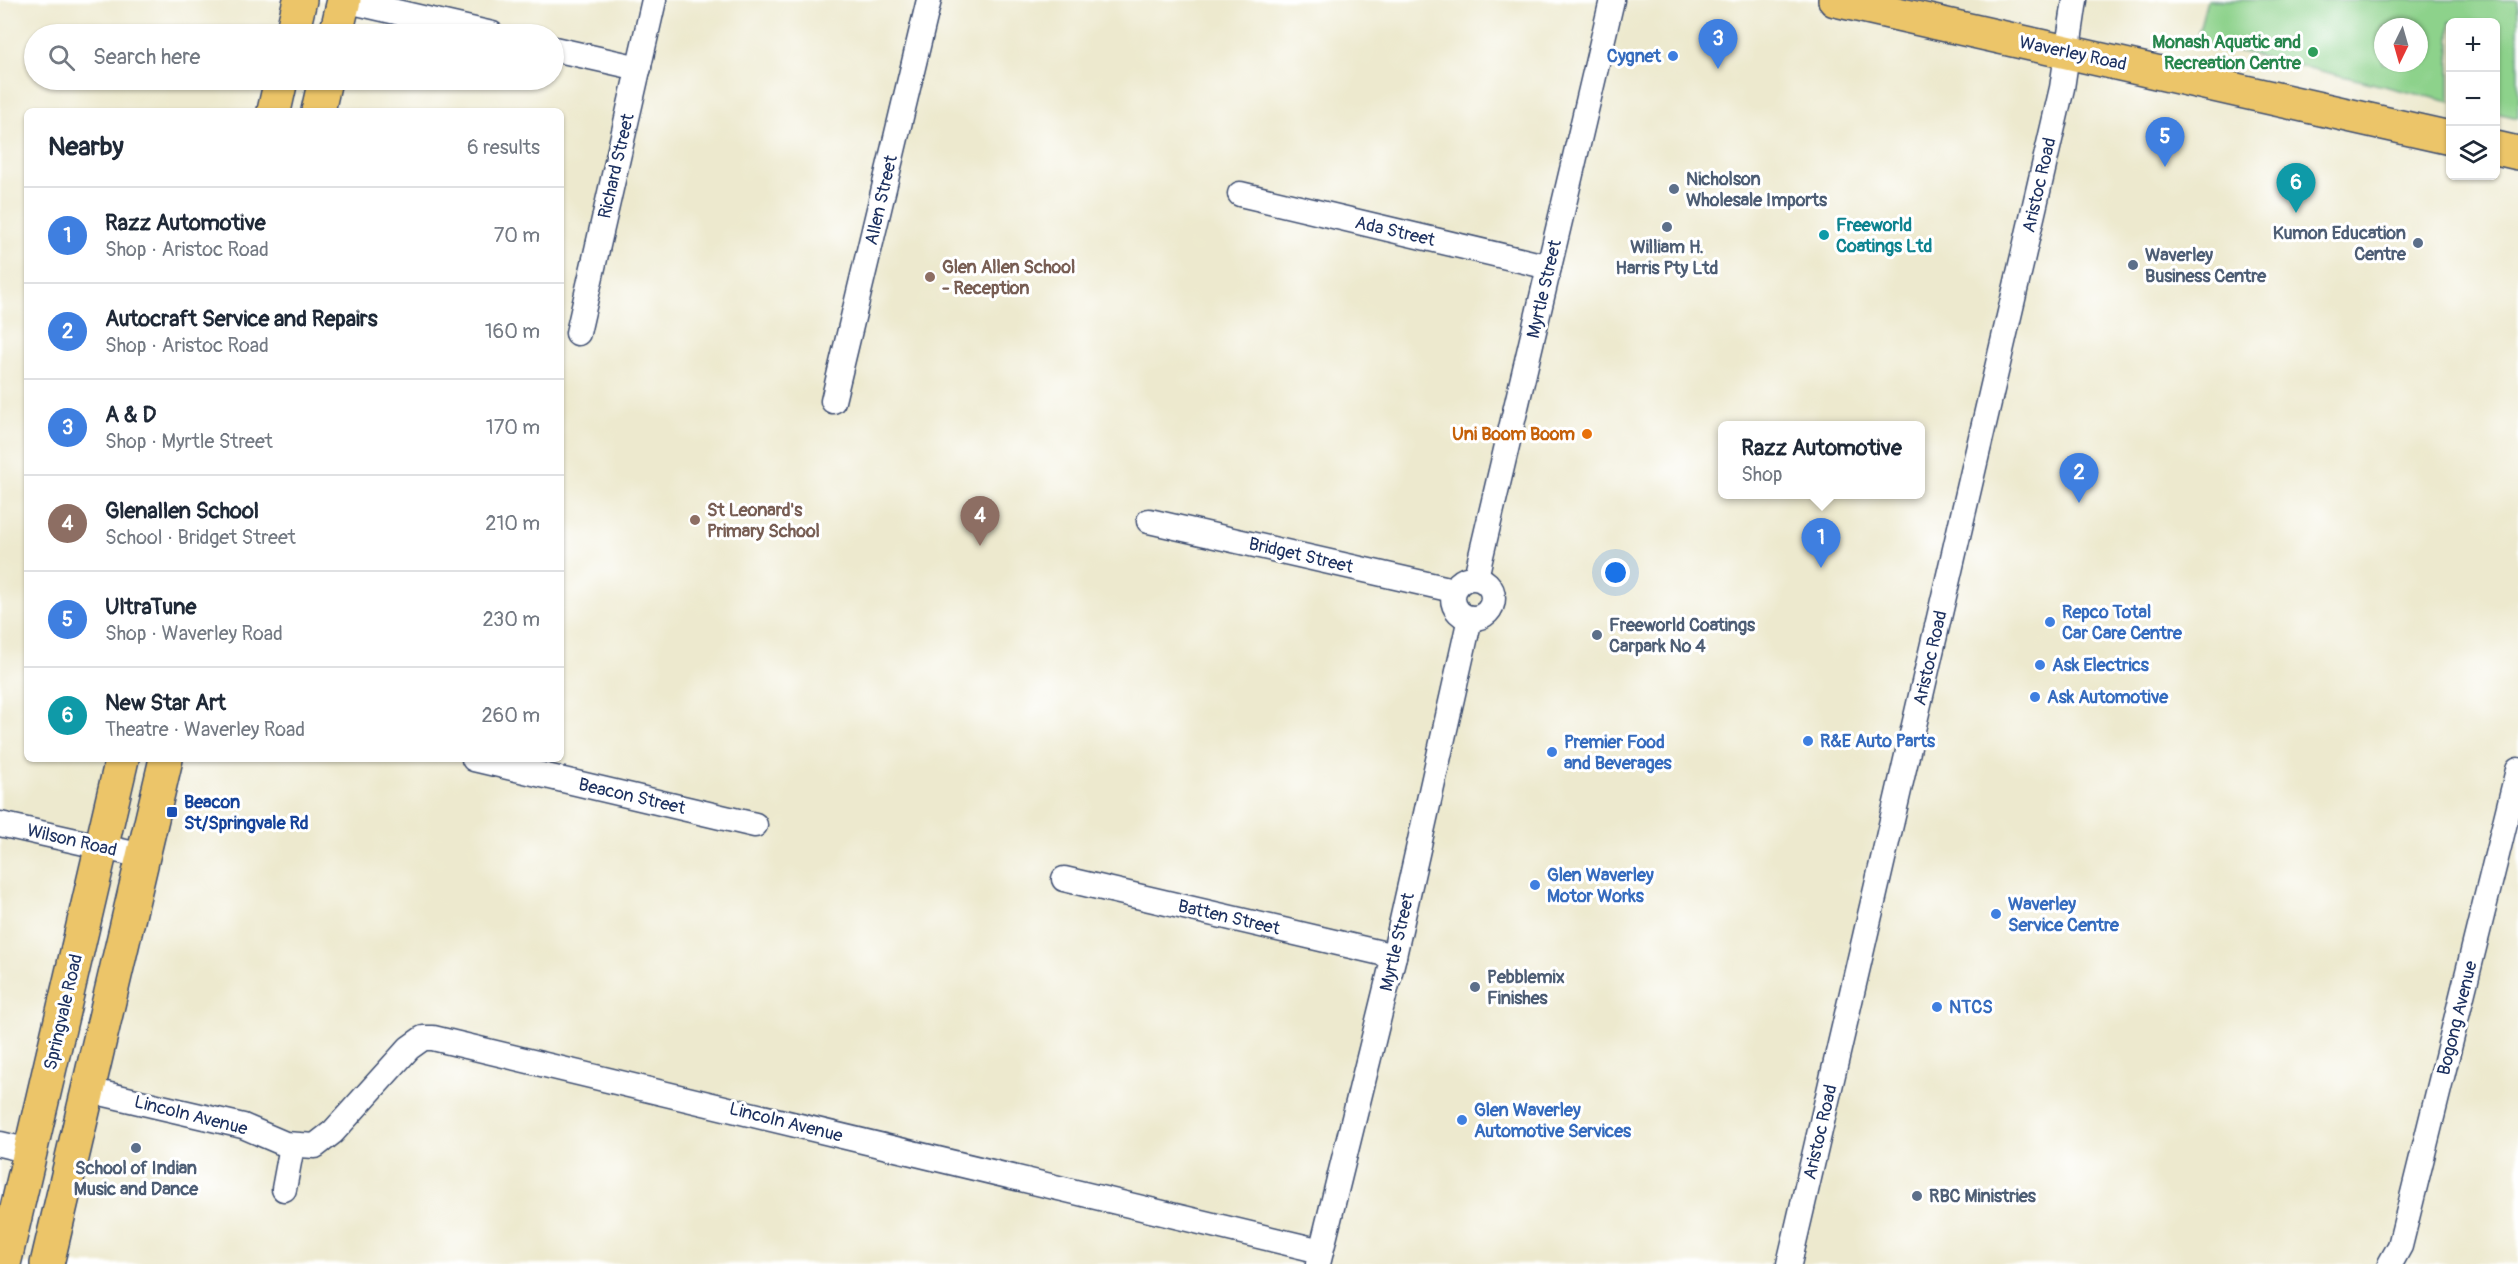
<!DOCTYPE html>
<meta charset="utf-8">
<style>
body{margin:0;font-family:Pangolin,sans-serif;background:#f6f6f7;color:#1f2937}
.controls{position:absolute;right:18px;top:18px;display:grid;overflow:hidden;border-radius:9px;box-shadow:0 2px 4px #0004}
.controls button{width:54px;height:54px;display:grid;place-items:center;padding:0;border:0;border-bottom:2px solid #e0e1e3;background:#fff;color:#1f2937;font:30px sans-serif}
.compass{position:absolute;left:2374px;top:18px;width:54px;height:54px;border-radius:50%;background:#fff;box-shadow:0 2px 4px #0004;rotate:185deg}
.you{position:absolute;left:1616px;top:573px;width:21px;height:21px;margin:-15px;border:4px solid #fff;border-radius:50%;background:#1a73e8;box-shadow:0 0 0 9px #1a73e833}
.badge{display:grid;place-items:center;width:39px;height:39px;border-radius:50%;background:#1f6fb2;color:#fff;font-size:20px;font-weight:700}
.pin{position:absolute;translate:-50% -50px;filter:drop-shadow(0 2px 3px #0008)}
.pin::after{content:'';position:absolute;top:32px;width:21px;height:18px;background:inherit;clip-path:polygon(0 0,100% 0,50% 100%)}
.popup{position:absolute;left:1718px;top:421px;width:207px;height:78px;box-sizing:border-box;display:grid;place-content:center;border-radius:9px;background:#fff;filter:drop-shadow(0 2px 4px #0005);font-size:20px;white-space:nowrap;color:#747a83}
.popup b{font-size:22px;color:#1f2937}
.popup::after{content:'';position:absolute;left:50%;top:100%;margin-left:-12px;border:12px solid transparent;border-top-color:#fff}
.list{margin:0;padding:0;list-style:none}
h2{display:flex;justify-content:space-between;align-items:center;height:78px;margin:0;padding:0 24px;font-size:26px}
h2 small{font-size:20px;font-weight:400;color:#747a83}
.list li{display:grid;grid-template-columns:39px 1fr auto;gap:18px;align-items:center;box-sizing:border-box;height:96px;padding:0 24px;border-top:2px solid #e0e1e3}
.list b{display:block;font-size:22px;white-space:nowrap}
.list p{margin:0;font-size:20px;white-space:nowrap;color:#747a83}
.list em{font-size:20px;font-style:normal;color:#747a83}
.icon{flex:none;width:33px;height:33px;fill:none;stroke:currentColor;stroke-width:2;stroke-linecap:round;stroke-linejoin:round}
.map{position:relative;flex:none;width:2518px;height:1264px;overflow:hidden}
.search{position:absolute;background:#fff;box-shadow:0 2px 4px #0004;left:24px;top:24px;width:540px;height:66px;display:flex;align-items:center;gap:15px;box-sizing:border-box;padding:0 21px;border-radius:33px;color:#747a83;font-size:22px}
.panel{position:absolute;background:#fff;box-shadow:0 2px 4px #0004;left:24px;top:108px;width:540px;height:654px;border-radius:9px}
.map>svg:first-child{display:block}
.green{fill:#8dd28b;stroke:#548074;stroke-width:1.5;fill-rule:evenodd}
.lines{fill:none;stroke-linecap:round;stroke-linejoin:round}
.minor-casing{stroke:#3a4b6f;stroke-width:27}
.primary-casing{stroke:#3a4b6f;stroke-width:36}
.trunk-casing{stroke:#3a4b6f;stroke-width:36}
.minor{stroke:#fff;stroke-width:24}
.primary{stroke:#ecc569;stroke-width:33}
.trunk{stroke:#ecc569;stroke-width:33}
.leisure-dot{fill:#2e9e5b;stroke:#fff;stroke-width:2}
.shop-dot{fill:#3f7fe0;stroke:#fff;stroke-width:2}
.service-dot{fill:#5c6f8a;stroke:#fff;stroke-width:2}
.culture-dot{fill:#0f9aa8;stroke:#fff;stroke-width:2}
.education-dot{fill:#8d6e63;stroke:#fff;stroke-width:2}
.food-dot{fill:#e8710a;stroke:#fff;stroke-width:2}
.transit-dot{fill:#1a4fb4;stroke:#fff;stroke-width:2}
.labels{text-anchor:middle;stroke-width:6;stroke-linejoin:round;paint-order:stroke}
.leisure-label{font-size:18px;font-weight:bold;fill:#27864d;stroke:#fff;text-anchor:end}
.street-label{font-size:18px;fill:#1b2f5e;stroke:#fff}
.shop-label{font-size:18px;font-weight:bold;fill:#366cbe;stroke:#fff;text-anchor:start}
.service-label{font-size:18px;font-weight:bold;fill:#4e5e75;stroke:#fff;text-anchor:start}
.culture-label{font-size:18px;font-weight:bold;fill:#0d838f;stroke:#fff;text-anchor:start}
.education-label{font-size:18px;font-weight:bold;fill:#785e54;stroke:#fff;text-anchor:start}
.food-label{font-size:18px;font-weight:bold;fill:#c56008;stroke:#fff;text-anchor:end}
.transit-label{font-size:18px;font-weight:bold;fill:#164399;stroke:#fff;text-anchor:start}
</style>
<div class="map">
<svg width="2518" height="1264" viewBox="0 0 2518 1264">
<rect width="100%" height="100%" fill="#fff"/>
<filter id="ink" filterUnits="userSpaceOnUse"><feTurbulence type="fractalNoise" baseFrequency=".0167" numOctaves="2"/><feDisplacementMap in="SourceGraphic" scale="12" xChannelSelector="R" yChannelSelector="G"/><feConvolveMatrix kernelMatrix="1 2 1 2 8 2 1 2 1" color-interpolation-filters="sRGB"/></filter>
<filter id="wash" filterUnits="userSpaceOnUse"><feTurbulence type="fractalNoise" baseFrequency=".008" numOctaves="4" result="noise"/><feDisplacementMap in="SourceGraphic" scale="24" xChannelSelector="R" yChannelSelector="G"/><feGaussianBlur stdDeviation="1.35" result="paint"/><feColorMatrix in="noise" values="0 0 0 0 0 0 0 0 0 0 0 0 0 0 0 0 0 1.4 0 .05"/><feComposite in="paint" operator="in"/></filter>
<g filter="url(#wash)">
<rect width="100%" height="100%" fill="#ede9ce"/>
<path class="green" d="M2207 0H2518V118L2496 113V22H2450V102L2196 41ZM2383 27H2419V63H2383Z"/>
</g>
<g filter="url(#ink)">
<g class="lines">
<g class="minor-casing">
<g id="minor">
<path d="M344 0 492 34"/>
<path d="M554 49 639 68"/>
<path d="M1240 194 1549 267"/>
<path d="M578 333 654 0"/>
<path d="M833 401 929 0"/>
<path d="M1149 521 1453 590"/>
<path d="M1476 577 1612 0"/>
<circle cx="1473" cy="598" r="20"/>
<path d="M474 759 755 825"/>
<path d="M0 824 143 856"/>
<path d="M1064 879 1394 956"/>
<path d="M88 1090 243 1126 285 1144 315 1146 333 1132 409 1048 423 1038H433L1321 1251"/>
<path d="M0 1144 30 1151"/>
<path d="M284 1189 292 1146"/>
<path d="M1318 1264 1394 956 1470 618"/>
<path d="M1789 1264 2062 88 2075 0"/>
<path d="M2390 1264 2400 1246 2518 770"/>
</g>
</g>
<g class="primary-casing">
<g id="primary">
<path d="M1835 0 2450 138"/>
<path d="M2496 148 2518 153"/>
</g>
</g>
<g class="trunk-casing">
<g id="trunk">
<path d="M292 34 300 0"/>
<path d="M336 34 344 0"/>
<path d="M274 111 281 80"/>
<path d="M318 111 325 80"/>
<path d="M4 1264 122 759"/>
<path d="M47 1264 166 759"/>
</g>
</g>
<use href="#minor" class="minor"/>
<use href="#primary" class="primary"/>
<use href="#trunk" class="trunk"/>
</g>
</g>
<circle class="leisure-dot" cx="2313" cy="52" r="6"/>
<g class="shop-dot">
<circle cx="1673" cy="56" r="6"/>
<circle cx="2050" cy="622" r="6"/>
<circle cx="2040" cy="665" r="6"/>
<circle cx="2035" cy="697" r="6"/>
<circle cx="1808" cy="741" r="6"/>
<circle cx="1552" cy="752" r="6"/>
<circle cx="1535" cy="885" r="6"/>
<circle cx="1996" cy="914" r="6"/>
<circle cx="1937" cy="1007" r="6"/>
<circle cx="1462" cy="1120" r="6"/>
</g>
<g class="service-dot">
<circle cx="1674" cy="189" r="6"/>
<circle cx="1667" cy="227" r="6"/>
<circle cx="2418" cy="243" r="6"/>
<circle cx="2133" cy="265" r="6"/>
<circle cx="1597" cy="635" r="6"/>
<circle cx="1475" cy="987" r="6"/>
<circle cx="136" cy="1148" r="6"/>
<circle cx="1917" cy="1196" r="6"/>
</g>
<circle class="culture-dot" cx="1824" cy="235" r="6"/>
<g class="education-dot">
<circle cx="930" cy="277" r="6"/>
<circle cx="695" cy="520" r="6"/>
</g>
<circle class="food-dot" cx="1587" cy="434" r="6"/>
<rect class="transit-dot" x="166" y="806" width="12" height="12" rx="3"/>
<g class="labels">
<g class="leisure-label">
<text x="2301" y="48">Monash Aquatic and<tspan x="2301" dy="21">Recreation Centre</tspan></text>
</g>
<g class="street-label">
<text transform="translate(2073 53) rotate(12)" y="6">Waverley Road</text>
<text transform="translate(616 166) rotate(-77)" y="6">Richard Street</text>
<text transform="translate(2039 185) rotate(-77)" y="6">Aristoc Road</text>
<text transform="translate(881 200) rotate(-77)" y="6">Allen Street</text>
<text transform="translate(1395 231) rotate(13)" y="6">Ada Street</text>
<text transform="translate(1544 289) rotate(-77)" y="6">Myrtle Street</text>
<text transform="translate(1301 555) rotate(13)" y="6">Bridget Street</text>
<text transform="translate(1930 658) rotate(-77)" y="6">Aristoc Road</text>
<text transform="translate(632 796) rotate(13)" y="6">Beacon Street</text>
<text transform="translate(72 840) rotate(13)" y="6">Wilson Road</text>
<text transform="translate(1229 917) rotate(13)" y="6">Batten Street</text>
<text transform="translate(1397 942) rotate(-77)" y="6">Myrtle Street</text>
<text transform="translate(63 1012) rotate(-77)" y="6">Springvale Road</text>
<text transform="translate(2457 1018) rotate(-76)" y="6">Bogong Avenue</text>
<text transform="translate(191 1115) rotate(14)" y="6">Lincoln Avenue</text>
<text transform="translate(786 1122) rotate(14)" y="6">Lincoln Avenue</text>
<text transform="translate(1820 1132) rotate(-77)" y="6">Aristoc Road</text>
</g>
<g class="shop-label">
<text x="1661" y="62" text-anchor="end">Cygnet</text>
<text x="2062" y="618">Repco Total<tspan x="2062" dy="21">Car Care Centre</tspan></text>
<text x="2052" y="671">Ask Electrics</text>
<text x="2047" y="703">Ask Automotive</text>
<text x="1820" y="747">R&amp;E Auto Parts</text>
<text x="1564" y="748">Premier Food<tspan x="1564" dy="21">and Beverages</tspan></text>
<text x="1547" y="881">Glen Waverley<tspan x="1547" dy="21">Motor Works</tspan></text>
<text x="2008" y="910">Waverley<tspan x="2008" dy="21">Service Centre</tspan></text>
<text x="1949" y="1013">NTCS</text>
<text x="1474" y="1116">Glen Waverley<tspan x="1474" dy="21">Automotive Services</tspan></text>
</g>
<g class="service-label">
<text x="1686" y="185">Nicholson<tspan x="1686" dy="21">Wholesale Imports</tspan></text>
<text x="2406" y="239" text-anchor="end">Kumon Education<tspan x="2406" dy="21">Centre</tspan></text>
<text x="1667" y="253" text-anchor="middle">William H.<tspan x="1667" dy="21">Harris Pty Ltd</tspan></text>
<text x="2145" y="261">Waverley<tspan x="2145" dy="21">Business Centre</tspan></text>
<text x="1609" y="631">Freeworld Coatings<tspan x="1609" dy="21">Carpark No 4</tspan></text>
<text x="1487" y="983">Pebblemix<tspan x="1487" dy="21">Finishes</tspan></text>
<text x="136" y="1174" text-anchor="middle">School of Indian<tspan x="136" dy="21">Music and Dance</tspan></text>
<text x="1929" y="1202">RBC Ministries</text>
</g>
<g class="culture-label">
<text x="1836" y="231">Freeworld<tspan x="1836" dy="21">Coatings Ltd</tspan></text>
</g>
<g class="education-label">
<text x="942" y="273">Glen Allen School<tspan x="942" dy="21">- Reception</tspan></text>
<text x="707" y="516">St Leonard's<tspan x="707" dy="21">Primary School</tspan></text>
</g>
<g class="food-label">
<text x="1575" y="440">Uni Boom Boom</text>
</g>
<g class="transit-label">
<text x="184" y="808">Beacon<tspan x="184" dy="21">St/Springvale Rd</tspan></text>
</g>
</g>
</svg>
<div class="controls">
<button>+</button>
<button>−</button>
<button><svg class="icon" aria-label="layers" viewBox="0 0 24 24"><path d="M12 4l9 5-9 5-9-5zM3 14l9 5 9-5"/></svg></button>
</div>
<svg class="compass" viewBox="-18 -18 36 36"><path d="M0-13l5 13h-10z" fill="#e53935"/><path d="M0 13l5-13h-10z" fill="#747a83"/></svg>
<div class="you"></div>
<div class="pin badge" style="left:1821px;top:568px;background:#3f7fe0">1</div>
<div class="popup"><b>Razz Automotive</b>Shop</div>
<div class="pin badge" style="left:2079px;top:503px;background:#3f7fe0">2</div>
<div class="pin badge" style="left:1718px;top:69px;background:#3f7fe0">3</div>
<div class="pin badge" style="left:980px;top:546px;background:#8d6e63">4</div>
<div class="pin badge" style="left:2165px;top:167px;background:#3f7fe0">5</div>
<div class="pin badge" style="left:2296px;top:213px;background:#0f9aa8">6</div>
<div class="search"><svg class="icon" aria-label="search" viewBox="0 0 24 24"><circle cx="10" cy="10" r="6"/><path d="M15 15l6 6"/></svg>Search here</div>
<section class="panel">
<h2>Nearby<small>6 results</small></h2>
<ul class="list">
<li><span class="badge" style="background:#3f7fe0">1</span><div><b>Razz Automotive</b><p>Shop · Aristoc Road</p></div><em>70 m</em></li>
<li><span class="badge" style="background:#3f7fe0">2</span><div><b>Autocraft Service and Repairs</b><p>Shop · Aristoc Road</p></div><em>160 m</em></li>
<li><span class="badge" style="background:#3f7fe0">3</span><div><b>A &amp; D</b><p>Shop · Myrtle Street</p></div><em>170 m</em></li>
<li><span class="badge" style="background:#8d6e63">4</span><div><b>Glenallen School</b><p>School · Bridget Street</p></div><em>210 m</em></li>
<li><span class="badge" style="background:#3f7fe0">5</span><div><b>UltraTune</b><p>Shop · Waverley Road</p></div><em>230 m</em></li>
<li><span class="badge" style="background:#0f9aa8">6</span><div><b>New Star Art</b><p>Theatre · Waverley Road</p></div><em>260 m</em></li>
</ul>
</section>
</div>
